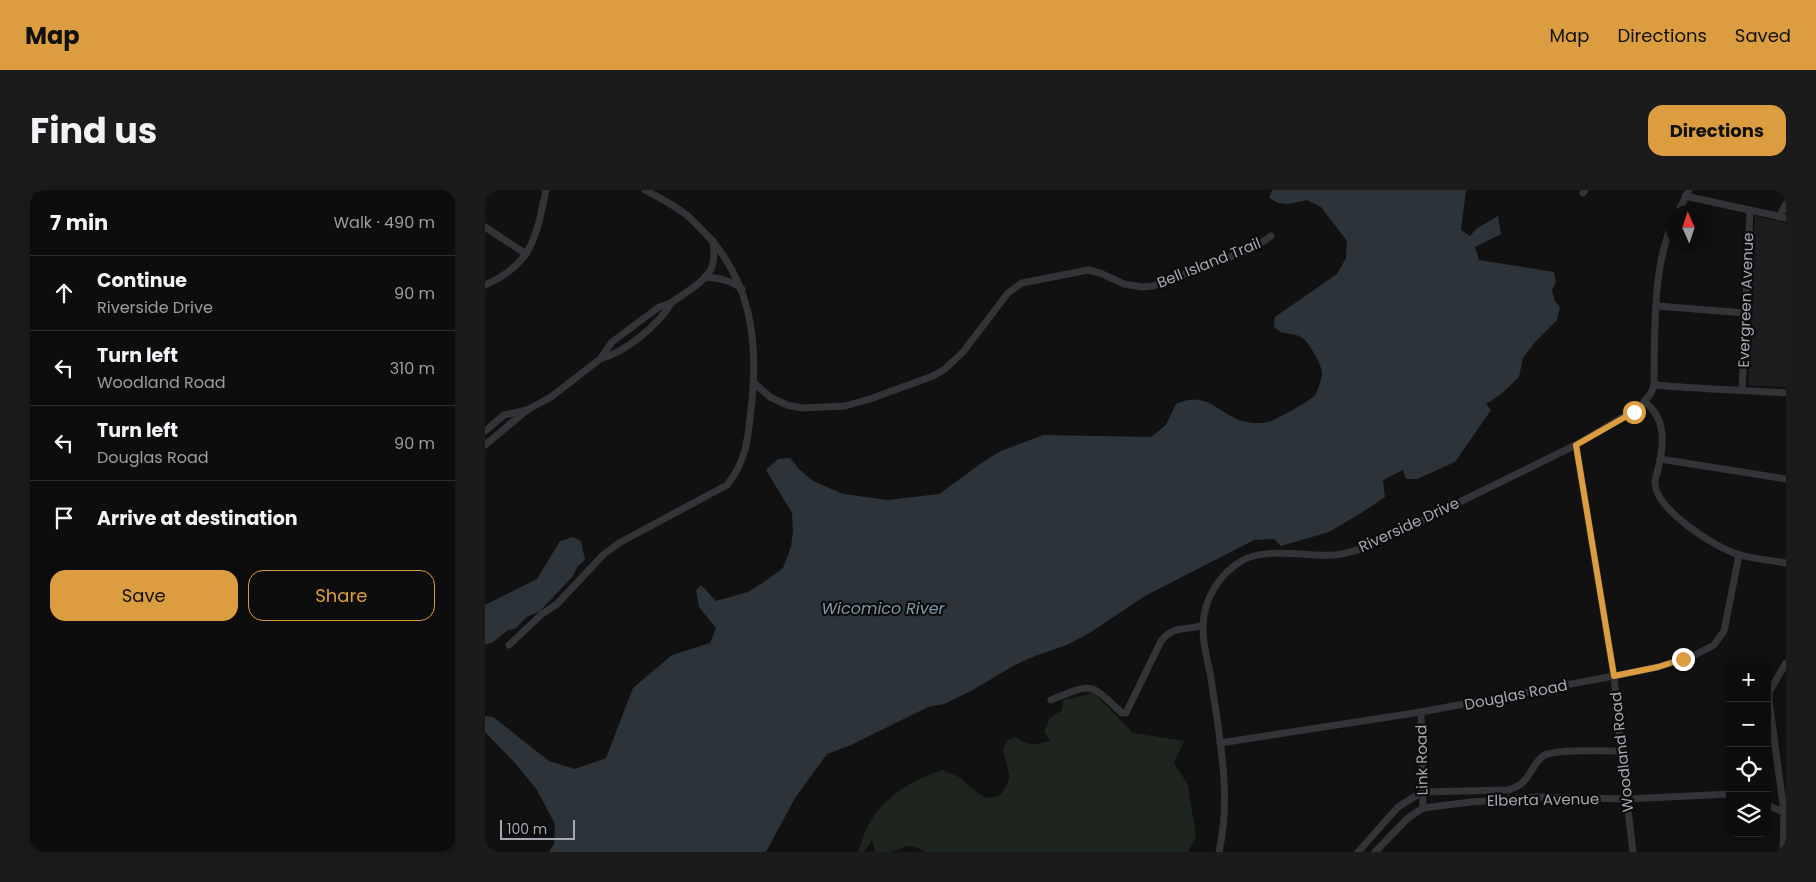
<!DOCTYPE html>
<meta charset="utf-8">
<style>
body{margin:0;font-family:Poppins,sans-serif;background:#1b1b1c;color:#f1f3f6}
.controls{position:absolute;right:15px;bottom:15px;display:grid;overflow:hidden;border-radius:10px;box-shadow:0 2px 12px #0003}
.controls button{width:45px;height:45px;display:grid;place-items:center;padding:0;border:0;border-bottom:1px solid #2d2d2e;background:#0d0d0e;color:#f1f3f6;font:25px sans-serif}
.compass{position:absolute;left:1181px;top:15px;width:45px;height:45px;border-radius:50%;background:#0d0d0e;box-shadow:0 2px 12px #0003;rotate:357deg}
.scale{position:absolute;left:15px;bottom:12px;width:75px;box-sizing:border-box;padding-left:5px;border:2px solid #a4a9b1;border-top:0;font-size:14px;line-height:18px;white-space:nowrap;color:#a4a9b1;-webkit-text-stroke:4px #0c0c0d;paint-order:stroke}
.stop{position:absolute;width:15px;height:15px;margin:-11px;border:4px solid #dc9c40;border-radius:50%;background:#fff}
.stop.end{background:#dc9c40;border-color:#fff;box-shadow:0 1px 5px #0008}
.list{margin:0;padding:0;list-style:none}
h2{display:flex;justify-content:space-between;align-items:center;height:65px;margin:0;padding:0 20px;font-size:21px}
h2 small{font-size:16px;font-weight:400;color:#9a9c9e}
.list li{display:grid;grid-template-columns:32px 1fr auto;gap:15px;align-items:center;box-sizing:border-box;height:75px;padding:0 20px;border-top:1px solid #2d2d2e}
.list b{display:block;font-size:19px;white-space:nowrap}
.list p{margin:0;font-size:16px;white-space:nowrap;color:#9a9c9e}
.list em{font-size:16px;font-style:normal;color:#9a9c9e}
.actions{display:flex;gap:10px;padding:15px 20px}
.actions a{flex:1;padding:11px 0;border:1px solid #dc9c40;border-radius:15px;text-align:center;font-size:18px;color:#dc9c40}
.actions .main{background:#dc9c40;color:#111}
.icon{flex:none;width:28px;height:28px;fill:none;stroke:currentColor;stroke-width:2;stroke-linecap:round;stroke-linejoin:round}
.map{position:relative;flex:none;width:1301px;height:662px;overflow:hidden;border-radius:15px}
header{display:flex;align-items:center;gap:30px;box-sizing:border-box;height:70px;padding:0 25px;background:#dc9c40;color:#111}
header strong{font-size:24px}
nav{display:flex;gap:28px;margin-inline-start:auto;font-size:18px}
.intro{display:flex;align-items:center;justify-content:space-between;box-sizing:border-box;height:120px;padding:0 30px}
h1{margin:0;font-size:35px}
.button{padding:12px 22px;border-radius:15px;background:#dc9c40;color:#111;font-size:18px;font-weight:700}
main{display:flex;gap:30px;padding:0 30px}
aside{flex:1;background:#0d0d0e;border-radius:15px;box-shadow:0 2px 12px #0003}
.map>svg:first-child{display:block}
.built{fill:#1d1d1f}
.green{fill:#1e251e}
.water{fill:#2c3439}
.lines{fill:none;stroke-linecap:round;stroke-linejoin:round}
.minor{stroke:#333437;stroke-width:7}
.route{stroke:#dc9c40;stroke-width:6}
.labels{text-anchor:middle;stroke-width:4.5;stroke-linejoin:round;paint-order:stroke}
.street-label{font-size:15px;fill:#a4a9b1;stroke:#0c0c0d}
.water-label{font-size:16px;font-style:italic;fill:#7e98a9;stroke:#0c0c0d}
</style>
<header>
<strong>Map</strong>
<nav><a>Map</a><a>Directions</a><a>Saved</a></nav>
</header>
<div class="intro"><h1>Find us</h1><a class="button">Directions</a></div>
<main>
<aside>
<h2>7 min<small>Walk · 490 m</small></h2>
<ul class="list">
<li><svg class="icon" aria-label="ahead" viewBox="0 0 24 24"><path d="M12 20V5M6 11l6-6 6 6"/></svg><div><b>Continue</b><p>Riverside Drive</p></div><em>90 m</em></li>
<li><svg class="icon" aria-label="left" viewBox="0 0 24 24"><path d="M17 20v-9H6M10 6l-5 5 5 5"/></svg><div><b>Turn left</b><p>Woodland Road</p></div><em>310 m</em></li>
<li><svg class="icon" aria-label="left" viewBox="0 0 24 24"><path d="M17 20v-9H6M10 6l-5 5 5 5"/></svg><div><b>Turn left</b><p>Douglas Road</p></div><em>90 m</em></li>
<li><svg class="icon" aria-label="arrive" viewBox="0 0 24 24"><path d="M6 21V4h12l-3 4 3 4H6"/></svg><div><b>Arrive at destination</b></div></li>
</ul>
<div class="actions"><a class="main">Save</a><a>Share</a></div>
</aside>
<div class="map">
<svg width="1301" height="662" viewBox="0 0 1301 662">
<rect width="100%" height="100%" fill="#111112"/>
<path class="built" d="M1270 26 1301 33V197L1263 195Z"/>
<path class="green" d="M609 503 648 543 699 551 689 573 703 595 711 646 703 662H440C420 649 421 660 403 662 399 662 394 662 390 662L387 650 379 662H373C377 653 379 641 385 632 402 605 427 590 457 580L474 587 484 596 500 608 514 606C532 584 521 582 518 558L523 550 531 547C544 557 550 555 565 551L559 541 565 528 577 520 578 510Z"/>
<g class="water">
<path d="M787 0H981L976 40 985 46 991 39 1013 26 1016 44 990 57 994 70 1069 82 1071 92 1067 100 1070 111 1075 117 1072 130 1050 152 1038 168 1034 187 1015 205 1001 214 1006 220 970 272 932 289H921L918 280 898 290 900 307 876 323 844 342 796 356 789 349 769 350 660 406 606 442 582 455 550 466 530 475 486 501 459 514 443 517 366 555 342 564 310 608 281 662H64L69 654 70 634 52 600 30 573 0 542V526L8 527 64 571 90 579 121 568 148 498 187 465 225 453 231 438 214 417 211 400 216 395 231 411 263 402 279 392 298 378 306 357 308 341 307 323 281 280 293 269 305 268 314 279 328 291 358 304 403 310 454 304 498 272 516 261 558 245 666 247 681 235 691 214C722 200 731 222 757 231 763 233 777 234 784 232 792 229 825 211 830 205 833 201 837 188 837 183 836 174 829 163 824 155 813 138 801 149 789 137L790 127 852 84 861 68 862 51 836 17 822 10 804 14 793 13 784 8Z"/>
<path d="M88 347 96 351 100 370 92 377 88 386 54 422 43 426 30 439 23 440 8 452 0 455V415L52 389 75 351Z"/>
</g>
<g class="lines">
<g class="minor">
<path d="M1098 3 1100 0"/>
<path d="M1200 6 1301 28"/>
<path d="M1193 22 1204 0"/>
<path d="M1294 27 1301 14"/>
<path d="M0 37 41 64"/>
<path d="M220 87C234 88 245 90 257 99"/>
<path d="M0 95C48 74 51 47 61 0"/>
<path d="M186 113C198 104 220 92 226 79 230 71 229 60 228 51"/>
<path d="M1172 116 1260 123"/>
<path d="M269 193 285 207 302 215 317 218 360 216 385 209 448 186 460 179 478 162 523 103 537 93 603 80 615 83 639 94 657 97 668 96 769 58 786 46"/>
<path d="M1169 195C1213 199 1257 200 1301 203"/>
<path d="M1257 200 1265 20"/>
<path d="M1160 212C1181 229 1179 252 1174 275 1173 281 1169 289 1170 294 1172 320 1229 357 1252 364 1267 369 1285 370 1301 373"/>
<path d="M0 241 19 225 42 220"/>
<path d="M0 255 42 220 66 207 115 169 127 152 174 117 186 113C173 136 140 162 115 169"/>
<path d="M1091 255 1129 486 1136 561 1148 662"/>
<path d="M1175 269 1301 289"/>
<path d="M24 455 57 424 72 414 118 365 134 353 242 295C261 272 263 248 266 220 274 152 267 89 216 39 211 34 206 28 199 23 187 14 173 7 160 0"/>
<path d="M566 510C608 493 604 492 637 523H641L676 451C688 435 701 441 718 435"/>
<path d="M936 522 938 618"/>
<path d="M735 553 936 522 1129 486 1173 477 1210 465 1229 455 1239 441 1254 365"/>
<path d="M1282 615 1301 623"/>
<path d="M734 662C747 605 734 545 726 488 723 472 717 451 718 435 719 408 735 383 758 370 783 357 822 367 849 365 863 364 876 359 889 354L1091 255 1155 217 1166 203 1169 195C1170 144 1167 78 1188 32"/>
<path d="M873 662 913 617 937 602 1023 600C1046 594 1044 577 1058 566 1067 559 1122 561 1136 561"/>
<path d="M890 662 923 628 938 618 986 612 1051 607 1142 609 1245 604"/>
<path d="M1298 662 1299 622 1284 510V502L1301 473"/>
</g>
</g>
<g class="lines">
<path class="route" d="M1149 222 1091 255 1129 486 1173 477 1198 469"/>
</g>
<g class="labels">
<g class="street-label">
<text transform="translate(724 73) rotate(-22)" y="5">Bell Island Trail</text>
<text transform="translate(1261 110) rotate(-88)" y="5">Evergreen Avenue</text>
<text transform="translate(924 335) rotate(-25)" y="5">Riverside Drive</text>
<text transform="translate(1031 505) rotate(-11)" y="5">Douglas Road</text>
<text transform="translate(1137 562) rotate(-96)" y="5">Woodland Road</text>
<text transform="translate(937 570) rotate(-91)" y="5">Link Road</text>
<text transform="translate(1058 610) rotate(-1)" y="5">Elberta Avenue</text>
</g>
<g class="water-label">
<text x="398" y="424">Wicomico River</text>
</g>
</g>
</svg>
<div class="controls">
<button>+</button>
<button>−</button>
<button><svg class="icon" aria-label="locate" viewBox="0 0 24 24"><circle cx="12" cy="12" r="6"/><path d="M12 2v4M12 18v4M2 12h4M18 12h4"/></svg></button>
<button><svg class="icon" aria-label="layers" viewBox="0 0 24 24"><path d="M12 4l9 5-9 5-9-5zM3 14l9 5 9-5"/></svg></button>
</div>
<svg class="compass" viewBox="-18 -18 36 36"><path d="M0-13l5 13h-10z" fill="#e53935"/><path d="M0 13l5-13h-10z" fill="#9a9c9e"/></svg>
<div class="scale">100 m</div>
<div class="stop" style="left:1149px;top:222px"></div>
<div class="stop end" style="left:1198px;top:469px"></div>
</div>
</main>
